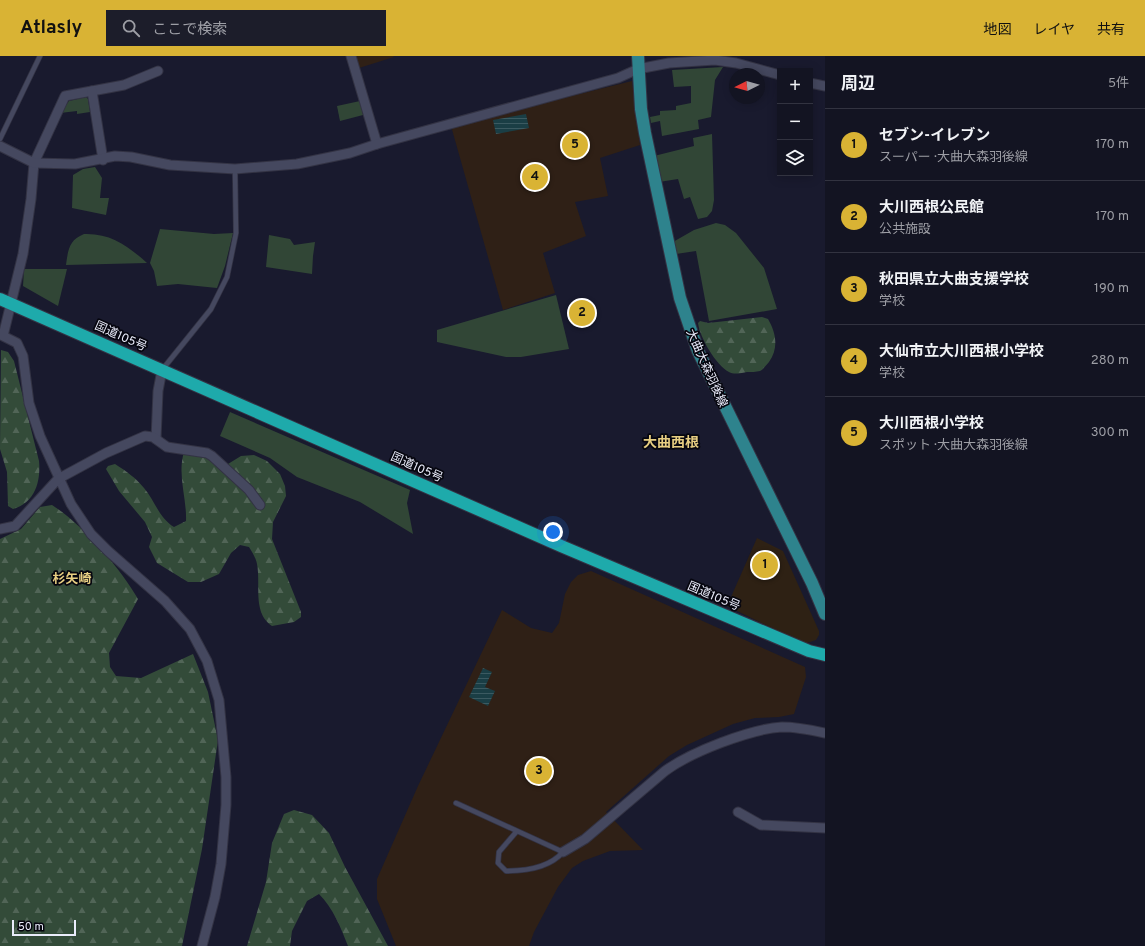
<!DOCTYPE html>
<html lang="ja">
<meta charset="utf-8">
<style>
body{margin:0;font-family:Overpass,"Noto Sans JP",sans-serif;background:#1c1d2a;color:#f1f3f6}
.controls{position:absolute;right:12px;top:12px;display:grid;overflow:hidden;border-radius:0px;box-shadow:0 2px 10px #0003}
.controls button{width:36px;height:36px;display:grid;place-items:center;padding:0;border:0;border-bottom:1px solid #323340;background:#131422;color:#f1f3f6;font:20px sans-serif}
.compass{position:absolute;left:729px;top:12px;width:36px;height:36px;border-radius:50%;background:#131422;box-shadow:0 2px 10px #0003;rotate:265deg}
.scale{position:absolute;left:12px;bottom:10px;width:64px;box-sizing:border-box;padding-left:4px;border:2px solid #eaecfb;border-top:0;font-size:11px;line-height:14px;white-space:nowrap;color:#eaecfb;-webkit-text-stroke:3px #06060f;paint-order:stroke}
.you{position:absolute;left:553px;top:476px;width:14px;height:14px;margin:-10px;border:3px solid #fff;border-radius:50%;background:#1a73e8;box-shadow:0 0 0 6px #1a73e833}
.badge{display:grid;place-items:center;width:26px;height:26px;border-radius:50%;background:#d9b334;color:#111;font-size:13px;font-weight:700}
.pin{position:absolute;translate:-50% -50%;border:2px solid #fff;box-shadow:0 1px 4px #0006}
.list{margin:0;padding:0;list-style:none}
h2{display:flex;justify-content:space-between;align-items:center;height:52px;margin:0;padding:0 16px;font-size:17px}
h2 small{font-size:13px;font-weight:400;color:#9d9ea5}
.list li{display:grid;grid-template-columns:26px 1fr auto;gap:12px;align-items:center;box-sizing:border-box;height:72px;padding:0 16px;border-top:1px solid #323340}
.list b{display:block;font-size:15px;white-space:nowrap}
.list p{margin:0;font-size:13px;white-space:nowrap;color:#9d9ea5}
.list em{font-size:13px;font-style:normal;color:#9d9ea5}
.icon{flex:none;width:22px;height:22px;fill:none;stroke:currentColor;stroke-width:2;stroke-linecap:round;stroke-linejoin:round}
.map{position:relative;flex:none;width:825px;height:890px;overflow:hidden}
header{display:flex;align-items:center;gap:24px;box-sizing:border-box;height:56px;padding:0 20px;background:#d9b334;color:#111}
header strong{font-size:19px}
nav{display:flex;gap:22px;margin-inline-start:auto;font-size:14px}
.search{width:280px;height:36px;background:#1c1d2a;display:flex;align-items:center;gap:10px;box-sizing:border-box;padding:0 14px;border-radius:0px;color:#9d9ea5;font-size:15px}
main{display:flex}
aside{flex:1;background:#131422}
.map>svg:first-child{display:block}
.commercial{fill:#2e2114}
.education{fill:#2f2016}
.grass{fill:#314636}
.forest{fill:url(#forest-firs)}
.water{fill:url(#water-rules)}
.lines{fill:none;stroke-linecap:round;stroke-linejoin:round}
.lane-casing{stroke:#334;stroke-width:6}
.street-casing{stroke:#334;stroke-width:11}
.primary-casing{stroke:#334;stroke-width:14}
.highway-casing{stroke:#334;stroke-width:14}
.lane{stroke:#45485f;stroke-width:4.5}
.street{stroke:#45485f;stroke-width:9}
.primary{stroke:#2e838d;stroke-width:12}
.highway{stroke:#1eaaab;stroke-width:12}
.labels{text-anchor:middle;stroke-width:3.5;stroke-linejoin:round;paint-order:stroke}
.street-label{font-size:12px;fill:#eaecfb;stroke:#06060f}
.neighbourhood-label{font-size:13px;font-weight:bold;fill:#e7ce82;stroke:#06060f}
.quarter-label{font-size:14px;font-weight:bold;fill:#e7ce82;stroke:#06060f}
</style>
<header>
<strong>Atlasly</strong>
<div class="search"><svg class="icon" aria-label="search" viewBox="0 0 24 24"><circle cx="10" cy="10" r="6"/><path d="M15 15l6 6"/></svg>ここで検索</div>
<nav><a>地図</a><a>レイヤ</a><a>共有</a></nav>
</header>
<main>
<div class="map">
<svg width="825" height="890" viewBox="0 0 825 890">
<defs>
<pattern id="forest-firs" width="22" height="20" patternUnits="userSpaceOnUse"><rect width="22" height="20" fill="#334b39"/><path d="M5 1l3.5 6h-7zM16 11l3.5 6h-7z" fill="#516557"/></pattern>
<pattern id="water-rules" width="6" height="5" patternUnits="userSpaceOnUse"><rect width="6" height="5" fill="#1a3e45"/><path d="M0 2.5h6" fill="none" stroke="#3b5a61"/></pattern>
</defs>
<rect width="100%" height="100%" fill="#191a2e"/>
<path class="commercial" d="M757 482 783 495 819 575V579L816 584 807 587 798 585 727 550Z"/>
<g class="education">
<path d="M355 0H393L394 1 359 12Z"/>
<path d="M632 25 640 89 600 102 608 140 575 146 586 180 543 197 555 237 503 254 451 70Z"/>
<path d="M591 515 805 611 806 621 794 658 779 661 755 662 733 668 687 689 669 700 606 756 643 794 610 795 583 805 572 812 558 831 534 876 529 890H396L377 843V823L418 730 502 554 531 572 552 577 559 567 565 538 571 526 578 519Z"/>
</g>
<g class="grass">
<path d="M723 11 715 24 711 61 698 64 699 73 662 80 660 65 651 67 650 61 660 59V55L676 54V50L691 47V30L674 31 672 14Z"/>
<path d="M86 41 88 43 90 56 77 58V55L60 57 69 45Z"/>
<path d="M360 45 363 59 340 65 337 50Z"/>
<path d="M712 78 714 144 712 155 707 161 698 163 690 141 684 143 678 123 659 126 654 100 694 90 693 82Z"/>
<path d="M95 111 102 122 100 142H109L106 159 72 152 73 119 83 113Z"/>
<path d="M716 167 725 169 736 177 764 212 777 253 709 265 696 195 676 198 673 186 694 174Z"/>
<path d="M160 173 214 178 233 177 225 210 217 232 178 228 157 230 154 215 150 207Z"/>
<path d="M84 178C111 177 128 190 147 207L66 209C68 194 69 184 84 178Z"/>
<path d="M269 179 290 183 294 189 315 186 313 200 312 218 266 211Z"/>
<path d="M24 213H67L58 250 23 230Z"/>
<path d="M556 239 569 293 521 301H506L437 286V274Z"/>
<path d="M230 356 410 434 407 447 413 478 360 446 297 421 270 402 220 380Z"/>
</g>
<g class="forest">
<path d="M762 261 768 263C776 277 779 292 769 306 766 309 763 314 760 315 756 316 751 316 747 316 742 317 734 319 729 316 716 309 700 282 698 267L700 265 708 267Z"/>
<path d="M1 294 8 296 14 305 39 405C41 425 35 447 13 453L8 450 7 416 0 393Z"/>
<path d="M188 393 228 408 241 400 254 399 267 405 280 418 285 430 286 440 273 466 272 483 301 556V561L294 566 272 570C252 557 261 528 257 508 256 502 252 496 249 491L240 489 231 497 219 518 201 526H188L157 507 149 491 152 481 145 466 119 435 106 413 108 410 115 408C126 415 136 422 144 432 155 445 159 462 174 471L186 465C187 442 177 419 184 396Z"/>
<path d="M52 449C82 468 121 513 138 543L109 597 110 611 116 620 141 622 193 598 208 636 218 684 202 793 182 890H0V483L21 473 40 451Z"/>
<path d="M294 754 312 759 329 777 345 811 388 890H348C341 872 333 852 319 838L307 845 292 875 290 890H247L266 826 272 787 284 758Z"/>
</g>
<g class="water">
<path d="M526 58 529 72 496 78 493 64Z"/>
<path d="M483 612 492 616 485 631 495 635 488 650 469 641Z"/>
</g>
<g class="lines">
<g class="lane-casing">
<g id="lane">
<path d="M0 83 40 0"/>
<path d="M162 314 211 253 227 221 236 177 235 113"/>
<path d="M456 747 563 796C550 811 526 815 506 815L498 807 499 796 517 775"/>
</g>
</g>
<g class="street-casing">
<g id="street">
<path d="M351 0 377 88"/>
<path d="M158 15 124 29 65 40 34 107 31 143 23 198 3 280 17 287 23 300 29 347 40 380 71 448 91 478 108 495 165 545 190 573 207 605 219 644 226 721V749L221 808 215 841 202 890"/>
<path d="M810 27 825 30"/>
<path d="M92 35 103 104"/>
<path d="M0 90 34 107 75 108 115 100 131 101 170 109 235 113 297 108 350 97 377 88 618 22 638 13 669 7 715 4 736 7 780 19"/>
<path d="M156 383 158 335 162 314"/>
<path d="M0 473 15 470 58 423 106 397 145 380 153 381 167 391 207 397 212 400 249 434 260 449"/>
<path d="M738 756 761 769 825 772"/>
<path d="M563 796 585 783 665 715C691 696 750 673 782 671 796 671 811 674 825 677"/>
</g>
</g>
<g class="primary-casing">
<path id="primary" d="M638 0 641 53 645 77 680 242 698 295 812 527 825 558"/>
</g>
<g class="highway-casing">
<path id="highway" d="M0 243 561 490 809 595 825 599"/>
</g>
<use href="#lane" class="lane"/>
<use href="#street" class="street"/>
<use href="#primary" class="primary"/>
<use href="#highway" class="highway"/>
</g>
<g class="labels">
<g class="street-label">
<text transform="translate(121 280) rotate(24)" y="4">国道105号</text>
<text transform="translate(707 312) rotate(66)" y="4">大曲大森羽後線</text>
<text transform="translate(417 411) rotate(24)" y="4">国道105号</text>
<text transform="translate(714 540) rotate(23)" y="4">国道105号</text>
</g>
<g class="neighbourhood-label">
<text x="72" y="527">杉矢崎</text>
</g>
<g class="quarter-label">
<text x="671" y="391">大曲西根</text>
</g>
</g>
</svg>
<div class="controls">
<button>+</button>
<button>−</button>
<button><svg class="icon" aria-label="layers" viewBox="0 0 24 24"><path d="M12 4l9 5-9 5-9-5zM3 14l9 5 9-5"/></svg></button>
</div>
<svg class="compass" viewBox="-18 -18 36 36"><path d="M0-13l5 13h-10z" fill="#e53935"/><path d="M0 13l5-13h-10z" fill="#9d9ea5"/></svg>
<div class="scale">50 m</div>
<div class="you"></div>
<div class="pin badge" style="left:765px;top:509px">1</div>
<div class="pin badge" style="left:582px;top:257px">2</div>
<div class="pin badge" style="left:539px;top:715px">3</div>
<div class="pin badge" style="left:535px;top:121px">4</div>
<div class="pin badge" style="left:575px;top:89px">5</div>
</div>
<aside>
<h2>周辺<small>5件</small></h2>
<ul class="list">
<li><span class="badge">1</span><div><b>セブン-イレブン</b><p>スーパー · 大曲大森羽後線</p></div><em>170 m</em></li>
<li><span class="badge">2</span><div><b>大川西根公民館</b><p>公共施設</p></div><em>170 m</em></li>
<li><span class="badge">3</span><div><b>秋田県立大曲支援学校</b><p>学校</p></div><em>190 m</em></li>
<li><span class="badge">4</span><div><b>大仙市立大川西根小学校</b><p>学校</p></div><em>280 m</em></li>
<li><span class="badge">5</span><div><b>大川西根小学校</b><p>スポット · 大曲大森羽後線</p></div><em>300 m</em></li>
</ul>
</aside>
</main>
